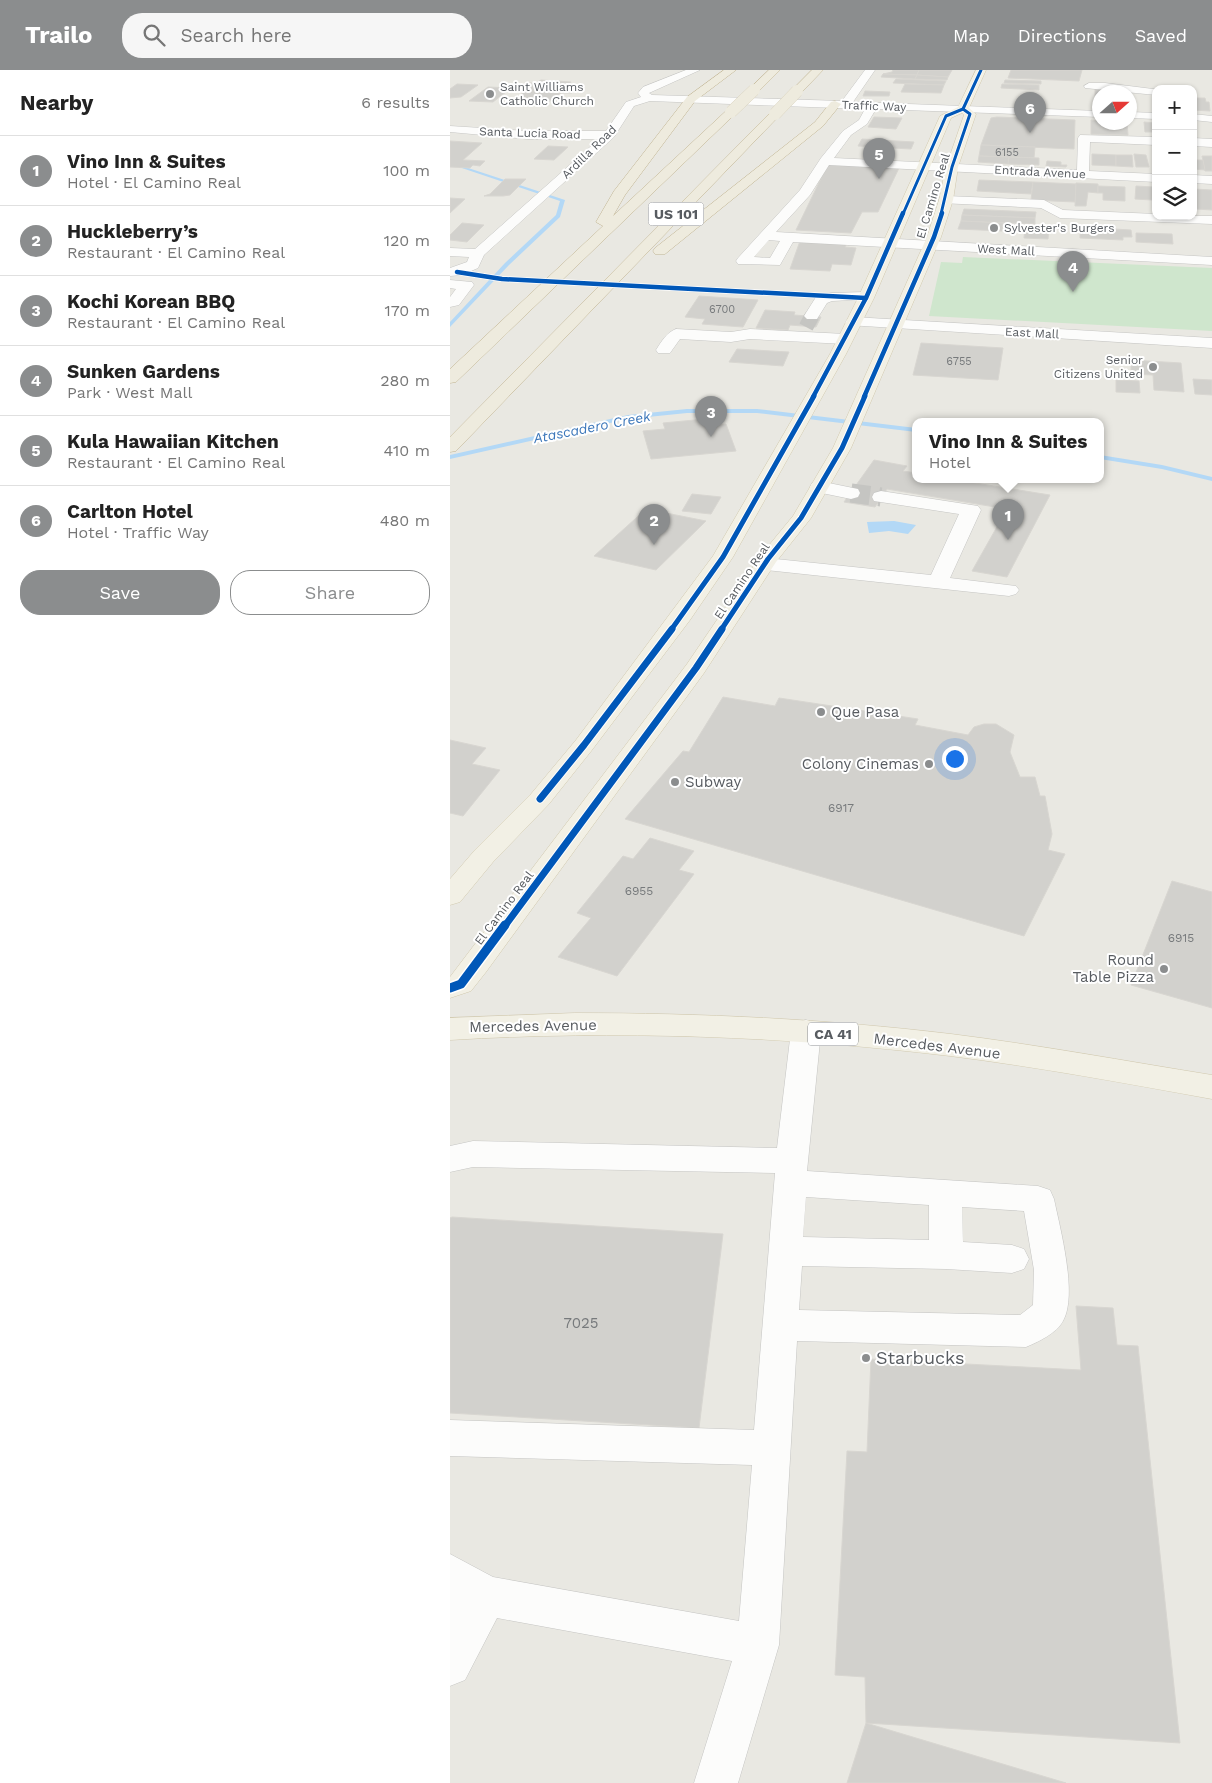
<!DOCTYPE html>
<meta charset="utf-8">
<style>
body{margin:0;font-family:"Work Sans",sans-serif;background:#f6f6f6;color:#222}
.controls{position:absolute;right:15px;top:15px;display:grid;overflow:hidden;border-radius:10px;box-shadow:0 1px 4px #0004}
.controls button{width:45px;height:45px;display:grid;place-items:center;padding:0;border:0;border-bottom:1px solid #e0e0e0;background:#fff;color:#222;font:25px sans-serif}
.compass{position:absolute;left:642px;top:15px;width:45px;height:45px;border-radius:50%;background:#fff;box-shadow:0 1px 4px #0004;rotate:69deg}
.you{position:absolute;left:504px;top:688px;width:18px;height:18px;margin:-12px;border:4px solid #fff;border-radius:50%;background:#1a73e8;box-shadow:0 0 0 8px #1a73e833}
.badge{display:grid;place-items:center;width:32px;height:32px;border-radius:50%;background:#8b8d8e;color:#fff;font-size:16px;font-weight:700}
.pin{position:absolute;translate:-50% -41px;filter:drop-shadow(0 1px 2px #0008)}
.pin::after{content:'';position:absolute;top:26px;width:18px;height:15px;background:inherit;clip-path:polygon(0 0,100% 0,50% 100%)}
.popup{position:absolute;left:462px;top:348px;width:192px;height:65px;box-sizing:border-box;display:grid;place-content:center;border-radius:10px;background:#fff;filter:drop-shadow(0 1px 4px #0005);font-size:16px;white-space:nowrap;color:#767676}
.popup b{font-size:19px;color:#222}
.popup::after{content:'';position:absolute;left:50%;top:100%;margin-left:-10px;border:10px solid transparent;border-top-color:#fff}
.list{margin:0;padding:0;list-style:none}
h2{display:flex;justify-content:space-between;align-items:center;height:65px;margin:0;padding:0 20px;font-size:21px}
h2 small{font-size:16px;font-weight:400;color:#767676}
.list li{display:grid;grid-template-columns:32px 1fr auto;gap:15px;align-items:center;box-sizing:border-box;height:70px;padding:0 20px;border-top:1px solid #e0e0e0}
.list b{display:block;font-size:19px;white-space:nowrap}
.list p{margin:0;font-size:16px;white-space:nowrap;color:#767676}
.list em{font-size:16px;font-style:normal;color:#767676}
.actions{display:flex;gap:10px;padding:15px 20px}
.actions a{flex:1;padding:11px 0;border:1px solid #8b8d8e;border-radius:20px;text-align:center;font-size:18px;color:#8b8d8e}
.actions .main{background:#8b8d8e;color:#fff}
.icon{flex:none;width:28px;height:28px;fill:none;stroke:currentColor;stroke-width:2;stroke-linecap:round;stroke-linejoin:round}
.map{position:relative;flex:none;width:762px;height:1713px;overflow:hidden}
header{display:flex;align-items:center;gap:30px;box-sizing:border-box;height:70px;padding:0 25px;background:#8b8d8e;color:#fff}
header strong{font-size:24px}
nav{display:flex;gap:28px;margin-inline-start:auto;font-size:18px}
.search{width:350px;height:45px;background:#f6f6f6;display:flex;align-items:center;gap:12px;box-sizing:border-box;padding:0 18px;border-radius:20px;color:#767676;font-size:19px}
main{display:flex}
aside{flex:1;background:#fff}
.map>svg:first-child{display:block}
.green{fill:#cfe6cd}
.water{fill:#b3d8f6}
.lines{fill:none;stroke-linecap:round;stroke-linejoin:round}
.stream{fill:#b3d8f6;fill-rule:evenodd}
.building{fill:#d2d1cd;stroke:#d8d6d1}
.minor-tunnel-far1{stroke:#c5c5c2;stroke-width:15;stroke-dasharray:15 8;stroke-linecap:butt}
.minor-tunnel{stroke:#c5c5c2;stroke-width:19;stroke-dasharray:19 9;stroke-linecap:butt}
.minor-casing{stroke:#c5c5c3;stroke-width:1}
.major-casing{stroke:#d1c9af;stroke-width:1}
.highway-casing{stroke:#c0b390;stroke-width:1}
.minor{fill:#fcfcfb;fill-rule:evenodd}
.major{fill:#f2f0e5;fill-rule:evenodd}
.highway{fill:#eeebde;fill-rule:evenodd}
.highway-bridge-casing{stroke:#c0b390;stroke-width:12;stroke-linecap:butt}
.highway-bridge{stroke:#eeebde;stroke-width:12}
.cycleway-far4-casing{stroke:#fff;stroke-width:4.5}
.cycleway-far3-casing{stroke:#fff;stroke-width:6}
.cycleway-far2-casing{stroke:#fff;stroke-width:7}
.cycleway-far1-casing{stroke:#fff;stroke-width:9}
.cycleway-casing{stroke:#fff;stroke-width:12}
.cycleway-far4{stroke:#0057b8;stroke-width:3}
.cycleway-far3{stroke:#0057b8;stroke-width:4.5}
.cycleway-far2{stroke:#0057b8;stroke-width:5}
.cycleway-far1{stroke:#0057b8;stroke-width:7}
.cycleway{stroke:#0057b8;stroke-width:9}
.poi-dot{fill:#8b8d8e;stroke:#fff;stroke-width:2}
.labels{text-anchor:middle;stroke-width:4;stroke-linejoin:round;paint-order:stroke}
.far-number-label{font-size:11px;fill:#777a7c}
.far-poi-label{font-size:12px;fill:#585c61;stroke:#fff;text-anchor:start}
.far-street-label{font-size:12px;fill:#585c61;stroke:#fff}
.number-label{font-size:12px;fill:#777a7c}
.shield{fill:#fff;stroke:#8a8d90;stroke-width:1}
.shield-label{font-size:14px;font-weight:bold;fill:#585c61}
.far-water-label{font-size:14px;font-style:italic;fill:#3c77ba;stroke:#fff}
.poi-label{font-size:15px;fill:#585c61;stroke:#fff;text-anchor:start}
.street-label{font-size:15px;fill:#585c61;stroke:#fff}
.near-number-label{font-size:15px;fill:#777a7c}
.near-poi-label{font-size:18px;fill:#585c61;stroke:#fff;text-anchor:start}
</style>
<header>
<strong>Trailo</strong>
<div class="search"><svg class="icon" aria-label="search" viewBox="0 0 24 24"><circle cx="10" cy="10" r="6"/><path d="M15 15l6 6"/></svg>Search here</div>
<nav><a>Map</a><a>Directions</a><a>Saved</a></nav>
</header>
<main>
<aside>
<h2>Nearby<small>6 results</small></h2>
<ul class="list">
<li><span class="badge">1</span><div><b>Vino Inn &amp; Suites</b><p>Hotel · El Camino Real</p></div><em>100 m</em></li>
<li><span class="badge">2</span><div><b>Huckleberry’s</b><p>Restaurant · El Camino Real</p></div><em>120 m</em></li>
<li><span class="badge">3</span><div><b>Kochi Korean BBQ</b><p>Restaurant · El Camino Real</p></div><em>170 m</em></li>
<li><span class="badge">4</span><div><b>Sunken Gardens</b><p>Park · West Mall</p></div><em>280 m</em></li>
<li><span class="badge">5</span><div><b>Kula Hawaiian Kitchen</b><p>Restaurant · El Camino Real</p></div><em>410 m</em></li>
<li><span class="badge">6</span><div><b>Carlton Hotel</b><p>Hotel · Traffic Way</p></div><em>480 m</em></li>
</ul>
<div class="actions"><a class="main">Save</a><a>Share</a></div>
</aside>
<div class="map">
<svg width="762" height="1713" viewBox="0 0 762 1713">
<rect width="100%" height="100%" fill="#e9e8e2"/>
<path class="green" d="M513 187 762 198V261L479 246 491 192 512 193Z"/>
<path class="water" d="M444 451 466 455 458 464 439 461 419 463 417 452Z"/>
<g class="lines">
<g class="stream">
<path d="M0 92 115 130 110 147 59 195 0 257V252L55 193 106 145 110 131 0 94Z"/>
<path d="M237 339H307L466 358V362L307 343H237L178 349 0 389V385L178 345Z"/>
<path d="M650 385 712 395 762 407V411L712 399 650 389Z"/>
</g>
</g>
<g class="building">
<path d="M443 0H469L467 5 433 4 442 2Z"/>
<path d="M469 0H502L498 7 467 5Z"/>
<path d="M561 0H632L629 11 558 8Z"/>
<path d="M433 4 467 5 465 9 431 7Z"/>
<path d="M467 5 498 7 497 10 465 9Z"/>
<path d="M446 9 496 11 494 15 443 13Z"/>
<path d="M91 10 121 12 119 15 129 16 122 23H111L103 30 94 33 66 32V29L75 21 66 20 75 13H86Z"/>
<path d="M555 10 591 11V14L554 13Z"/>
<path d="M7 14 28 15 11 27 0 28V19Z"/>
<path d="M455 14 494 15 491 23 451 22Z"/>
<path d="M552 14 589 15V20L551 18Z"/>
<path d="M38 17 61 18 43 32 19 31Z"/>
<path d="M645 19 668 20V22H650V26H645Z"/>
<path d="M415 21 440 22 439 26H413Z"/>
<path d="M743 28H755L756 32H759L760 41 743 40Z"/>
<path d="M424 47 452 48 446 59 418 57Z"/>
<path d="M547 47 625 50 624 79 531 75 541 48Z"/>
<path d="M641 50 650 51V52H677L678 65 641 64Z"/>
<path d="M694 52 706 53V62H695Z"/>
<path d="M412 69 464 72 461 79 408 76Z"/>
<path d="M0 71 32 73 13 90 35 91 30 96 23 95 20 98 0 97Z"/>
<path d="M531 75 585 77 584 88 529 86Z"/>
<path d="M98 76 118 77 104 90 84 89Z"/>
<path d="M642 84 666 85V96L642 95Z"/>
<path d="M684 84 696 85 699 97H686Z"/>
<path d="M666 85H682L683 97 666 96Z"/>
<path d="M529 86 559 87 558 94 528 92Z"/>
<path d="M752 86H762V101H755Z"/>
<path d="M559 87 589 88V95L558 94Z"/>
<path d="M743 90H753L755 100 743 99Z"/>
<path d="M597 91 611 92V95H617L616 97 596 96Z"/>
<path d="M378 94 449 98 428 142H412L401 163 346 160Z"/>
<path d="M55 109H76L60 125 53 126H34L40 124Z"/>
<path d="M529 110 583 112 581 124 527 121Z"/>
<path d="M583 112 626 114 625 132 581 130Z"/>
<path d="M626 113 648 114V123L638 122 636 136H625Z"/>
<path d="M648 116 675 117V131L653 130V123H648Z"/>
<path d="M686 116 703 117 702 130 685 129Z"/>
<path d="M744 119 762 120V140L746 139Z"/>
<path d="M0 128 15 129 0 143Z"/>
<path d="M514 139 586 142 585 148 512 145Z"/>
<path d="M512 145 585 148V154L511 151Z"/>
<path d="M511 151 553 153 552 161 508 159Z"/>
<path d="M12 153 34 155 17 172 0 170V165Z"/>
<path d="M575 156 599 157 598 169 574 168Z"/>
<path d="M630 157 681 160 682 167H673V170L630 168Z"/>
<path d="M686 163 722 164 723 174 686 172Z"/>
<path d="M350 171 397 173 395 177 406 178 401 195 382 194 380 201 340 199Z"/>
<path d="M249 226 308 230 293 257 252 254 255 249 235 247Z"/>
<path d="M315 240 345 242 344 245 371 247 366 257 340 255 338 260 306 258Z"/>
<path d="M471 273 553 278 548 310 463 305Z"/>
<path d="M287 279 339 282 333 296 279 292Z"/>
<path d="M681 290 731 293 734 322 704 320 703 305 681 304Z"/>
<path d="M743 309 762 310V325L745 324Z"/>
<path d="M666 310 689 311 690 323 666 322Z"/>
<path d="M255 349 258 356 276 354 286 381 201 389 193 361 215 359 213 353Z"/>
<path d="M424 390 457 396 453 401 466 403V409H500L600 425 557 507 522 501 557 439 437 419 425 437 394 432Z"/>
<path d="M242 424 271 427 261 444 232 441Z"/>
<path d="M196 439 256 451 206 500 144 486Z"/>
<path d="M273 627 325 636 329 628 468 649 465 655 518 665 524 657 534 654H546L564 665 560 682 570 707H585L590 726H595L602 764 598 780 615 784 574 866 175 749 233 681 239 682Z"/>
<path d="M0 670 36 678 22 694 50 700 13 746 0 743Z"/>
<path d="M200 768 244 781 229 800 244 804 167 906 108 887 141 848 127 843 173 786 183 789Z"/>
<path d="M722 811 762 822V938L681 915Z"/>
<path d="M2 1147 273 1164 249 1358 0 1343V1148Z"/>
<path d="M626 1236 663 1238 667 1275 688 1276 730 1673 416 1653 415 1607 385 1605 397 1381 417 1382 421 1289 631 1300Z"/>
<path d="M416 1653 616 1713H397Z"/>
</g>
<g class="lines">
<path class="minor-tunnel-far1" d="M356 257 362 246"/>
<path class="minor-tunnel" d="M401 423 431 427"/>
<g class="minor-casing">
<g id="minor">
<path d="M236 0H250L199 23 202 25 392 31 415 0H425L403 32 650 41V47L426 39 417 54 401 65 384 88 627 100 628 68 630 65 706 67V75L640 72 639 101 706 104V112L379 95 360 125 326 162 762 187V195L343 172 330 195 288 194 286 191 288 188 350 120 371 88 393 61 409 50 415 39 200 31 184 36 164 67 34 185 28 198 12 205 0 206V198L17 192 19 187 0 186V178L25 179 149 69H78L0 62V56L78 61H156L176 32 191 27 188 23 193 17ZM319 170 330 171 320 188 304 187Z"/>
<path d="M639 13H655L703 19H706V25L635 18 634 16Z"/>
<path d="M680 42 706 43V49L680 48Z"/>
<path d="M743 44 762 46V52L743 50Z"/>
<path d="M743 68 762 69V77L743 76Z"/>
<path d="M743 105 762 106V114L743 113Z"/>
<path d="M496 126 594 130 613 140 706 144V146H762V154L610 148 591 138 491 133 489 130Z"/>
<path d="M0 210 22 212 24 215 9 235 0 237V227L6 219 0 218Z"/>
<path d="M417 222 422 223 424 226 422 229 382 231 377 233 367 249H357L354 246 366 227 381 223Z"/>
<path d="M403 247 762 268V278L398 255 395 252 398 249Z"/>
<path d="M226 259 281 262 300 259 395 264 401 266 403 269 401 272 395 274 300 269 281 272 230 269 220 283H208L206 280C211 272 217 262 226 259Z"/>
<path d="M369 411 408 419 410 423 408 427 401 429 362 421 360 417 362 413Z"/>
<path d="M431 421 528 436 531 440 500 508 566 516 569 520 566 524 559 526 316 500 309 498 306 494 309 490 316 488 481 505 509 444 424 431 422 427 424 423Z"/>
<path d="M356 950 366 953 371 961 357 1101 588 1116 600 1120 604 1129C610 1158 628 1225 613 1251 607 1263 588 1272 576 1277L347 1271 329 1575 288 1713H244L282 1591 47 1548 15 1610 0 1616V1484L43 1507 289 1551 302 1395 0 1386V1350L304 1360 325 1103 23 1097 0 1102V1076L23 1071 327 1078 341 961 346 953ZM356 1127 479 1135V1170L353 1167ZM512 1137 574 1141 584 1200 583 1235 570 1245 349 1240 352 1196 496 1199 562 1203 574 1199 579 1189 574 1179 562 1175 513 1172Z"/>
</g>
</g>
<g class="major-casing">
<g id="major">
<path d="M526 0H536L519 38 526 44 508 97 503 130 491 167 401 378 361 448 326 492 254 603 36 902 21 921 0 928V907L237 594 311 485 343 446 383 378 477 167 489 130 496 97 514 45 512 43 501 48 424 228 396 284 283 487 240 550 142 680 99 734 43 792 10 832 0 835V809L25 780 81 724 126 670 263 486 380 284 408 228 490 46 508 37Z"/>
<path d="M125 943C251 943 376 949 501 964 589 975 675 991 762 1005V1029C675 1013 588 997 500 986 334 966 167 960 0 970V948Z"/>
</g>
</g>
<g class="highway-casing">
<g id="highway">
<path d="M274 0H286L245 31 175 125 163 146 277 40H285L287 42 285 44 6 312 0 313V299L153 156 146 152 164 121 237 27Z"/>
<path d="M319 0H330L308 22H300L299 20 300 18Z"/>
<path d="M362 0H373L351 23H343L342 21 343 19Z"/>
<path d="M385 31 391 34 373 56 215 184H205L203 181 205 178 365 52 381 32Z"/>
<path d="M325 41 329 42 331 44 329 46 6 381 0 382V367L321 42Z"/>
</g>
</g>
<use href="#minor" class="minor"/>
<use href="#major" class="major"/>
<use href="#highway" class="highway"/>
<g class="highway-bridge-casing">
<g id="highway-bridge">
<path d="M281 42 304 20"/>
<path d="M325 44 347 21"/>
</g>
</g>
<use href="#highway-bridge" class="highway-bridge"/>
<g class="cycleway-far4-casing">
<g id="cycleway-far4">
<path d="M453 144 496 46 513 39 531 0"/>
<path d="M491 144 502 97 520 44 513 39"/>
</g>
</g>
<g class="cycleway-far3-casing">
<g id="cycleway-far3">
<path d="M7 202 52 209 416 228"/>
<path d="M363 327 416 228 453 143"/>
<path d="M414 327 484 167 492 143"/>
</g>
</g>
<g class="cycleway-far2-casing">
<g id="cycleway-far2">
<path d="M221 560 273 487 364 326"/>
<path d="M271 560 318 489 351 448 392 378 415 326"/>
</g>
</g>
<g class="cycleway-far1-casing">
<g id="cycleway-far1">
<path d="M90 729 134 675 222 559"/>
<path d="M54 857 246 598 272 559"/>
</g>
</g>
<g class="cycleway-casing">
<path id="cycleway" d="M0 918 11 914 55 855"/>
</g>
<use href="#cycleway-far4" class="cycleway-far4"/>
<use href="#cycleway-far3" class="cycleway-far3"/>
<use href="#cycleway-far2" class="cycleway-far2"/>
<use href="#cycleway-far1" class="cycleway-far1"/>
<use href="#cycleway" class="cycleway"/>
</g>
<g class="poi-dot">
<circle cx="40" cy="24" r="5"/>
<circle cx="544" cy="158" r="5"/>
<circle cx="703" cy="297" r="5"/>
<circle cx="371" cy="642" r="5"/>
<circle cx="479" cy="694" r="5"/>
<circle cx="225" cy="712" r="5"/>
<circle cx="714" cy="899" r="5"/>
<circle cx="416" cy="1288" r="5"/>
</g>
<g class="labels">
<g class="far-number-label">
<text x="557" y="86">6155</text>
<text x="272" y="243">6700</text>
<text x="509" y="295">6755</text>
</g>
<g class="far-poi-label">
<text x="50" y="21">Saint Williams<tspan x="50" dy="14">Catholic Church</tspan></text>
<text x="554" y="162">Sylvester's Burgers</text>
<text x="693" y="294" text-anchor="end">Senior<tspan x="693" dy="14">Citizens United</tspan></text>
</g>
<g class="far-street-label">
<text transform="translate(424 36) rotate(2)" y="4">Traffic Way</text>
<text transform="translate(80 63) rotate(2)" y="4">Santa Lucia Road</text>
<text transform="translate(139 82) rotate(-44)" y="4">Ardilla Road</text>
<text transform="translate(590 102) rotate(3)" y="4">Entrada Avenue</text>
<text transform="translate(483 126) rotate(-73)" y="4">El Camino Real</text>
<text transform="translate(556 180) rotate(3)" y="4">West Mall</text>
<text transform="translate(582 263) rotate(3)" y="4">East Mall</text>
<text transform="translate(292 511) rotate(-56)" y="4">El Camino Real</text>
<text transform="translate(54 838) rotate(-53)" y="4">El Camino Real</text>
</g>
<g class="number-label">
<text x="391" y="742">6917</text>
<text x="189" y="825">6955</text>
<text x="731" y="872">6915</text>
</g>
<g class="shield">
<rect x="198.5" y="132.5" width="55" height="23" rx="4"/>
<rect x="358" y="952.5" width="50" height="23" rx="4"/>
</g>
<g class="shield-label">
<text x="226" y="149">US 101</text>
<text x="383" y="969">CA 41</text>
</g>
<g class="far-water-label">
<text transform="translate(142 357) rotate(-11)" y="5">Atascadero Creek</text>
</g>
<g class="poi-label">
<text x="381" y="647">Que Pasa</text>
<text x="469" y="699" text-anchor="end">Colony Cinemas</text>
<text x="235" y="717">Subway</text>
<text x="704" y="895" text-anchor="end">Round<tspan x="704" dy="17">Table Pizza</tspan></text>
</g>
<g class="street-label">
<text transform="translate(83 956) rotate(-1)" y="5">Mercedes Avenue</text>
<text transform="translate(487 976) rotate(7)" y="5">Mercedes Avenue</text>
</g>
<g class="near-number-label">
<text x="131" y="1258">7025</text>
</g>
<g class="near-poi-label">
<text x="426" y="1294">Starbucks</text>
</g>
</g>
</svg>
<div class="controls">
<button>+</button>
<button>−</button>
<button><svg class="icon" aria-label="layers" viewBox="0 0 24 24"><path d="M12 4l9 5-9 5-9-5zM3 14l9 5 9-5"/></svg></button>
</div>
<svg class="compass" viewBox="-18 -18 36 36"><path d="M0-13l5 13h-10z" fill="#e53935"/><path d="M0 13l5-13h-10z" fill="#767676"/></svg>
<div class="you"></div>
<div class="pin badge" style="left:558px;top:470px">1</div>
<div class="popup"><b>Vino Inn &amp; Suites</b>Hotel</div>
<div class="pin badge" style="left:204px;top:475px">2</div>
<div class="pin badge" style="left:261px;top:367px">3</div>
<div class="pin badge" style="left:623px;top:222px">4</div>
<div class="pin badge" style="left:429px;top:109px">5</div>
<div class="pin badge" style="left:580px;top:63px">6</div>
</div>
</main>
